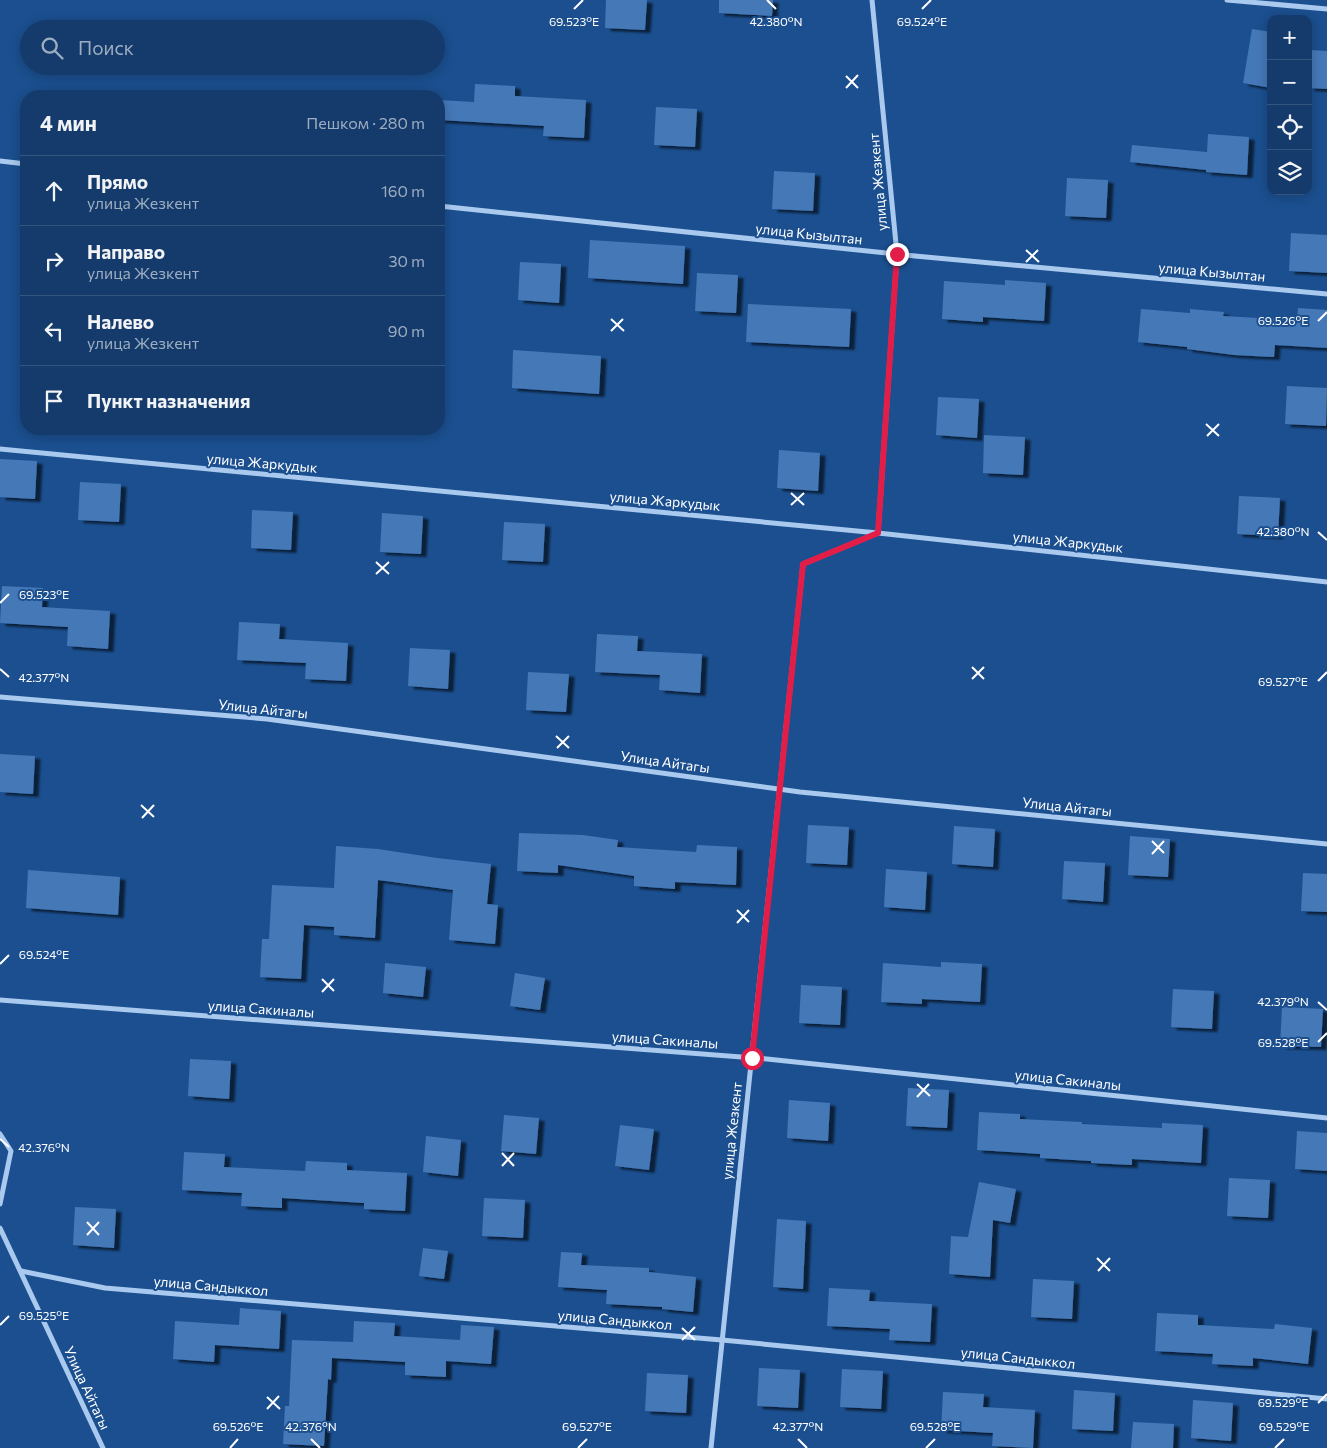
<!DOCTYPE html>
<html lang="ru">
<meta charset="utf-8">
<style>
body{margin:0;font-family:Commissioner,sans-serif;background:#1d4271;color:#f1f3f6}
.controls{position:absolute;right:15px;top:15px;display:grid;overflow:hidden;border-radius:10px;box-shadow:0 2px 12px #0003}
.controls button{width:45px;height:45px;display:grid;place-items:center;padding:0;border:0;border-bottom:1px solid #33557e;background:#143b6b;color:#f1f3f6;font:25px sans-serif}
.stop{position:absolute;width:15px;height:15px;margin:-11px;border:4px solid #e11d48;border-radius:50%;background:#fff}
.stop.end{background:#e11d48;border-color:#fff;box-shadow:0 1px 5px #0008}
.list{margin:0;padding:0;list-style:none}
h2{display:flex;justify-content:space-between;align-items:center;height:65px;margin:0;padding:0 20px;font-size:21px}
h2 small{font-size:16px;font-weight:400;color:#9dadc1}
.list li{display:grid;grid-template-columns:32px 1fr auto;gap:15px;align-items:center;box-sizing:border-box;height:70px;padding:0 20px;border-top:1px solid #33557e}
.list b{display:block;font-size:19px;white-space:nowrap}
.list p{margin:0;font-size:16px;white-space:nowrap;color:#9dadc1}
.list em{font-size:16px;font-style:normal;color:#9dadc1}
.icon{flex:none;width:28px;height:28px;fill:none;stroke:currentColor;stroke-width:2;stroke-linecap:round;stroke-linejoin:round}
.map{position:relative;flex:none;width:1327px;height:1448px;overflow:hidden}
.search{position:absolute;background:#143b6b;box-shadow:0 2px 12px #0003;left:20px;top:20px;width:425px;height:55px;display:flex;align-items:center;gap:12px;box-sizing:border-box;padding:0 18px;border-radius:28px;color:#9dadc1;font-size:19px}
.panel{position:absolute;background:#143b6b;box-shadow:0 2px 12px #0003;left:20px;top:90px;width:425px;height:345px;border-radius:20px}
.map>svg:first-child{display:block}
.building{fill:#4478b7;filter:url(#shadow)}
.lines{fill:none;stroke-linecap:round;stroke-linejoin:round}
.minor{stroke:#a9c9ee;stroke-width:5}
.route{stroke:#e11d48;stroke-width:6}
.ticks{fill:none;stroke:#fff;stroke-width:2}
.labels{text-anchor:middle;stroke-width:4;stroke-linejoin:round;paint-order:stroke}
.street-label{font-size:14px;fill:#fff;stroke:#1b4f8f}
.ticks-label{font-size:12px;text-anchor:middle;fill:#fff;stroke:#1b4f8f;stroke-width:4;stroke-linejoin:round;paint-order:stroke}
</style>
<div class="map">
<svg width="1327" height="1448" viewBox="0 0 1327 1448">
<defs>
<filter id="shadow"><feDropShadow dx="5.5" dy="3" stdDeviation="1" flood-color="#0009"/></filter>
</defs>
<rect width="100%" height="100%" fill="#1b4f8f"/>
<g class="building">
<path d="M606 0H647L645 30 605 28Z"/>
<path d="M719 0H773L772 16 719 13Z"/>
<path d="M1252 29 1271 32V88L1243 83Z"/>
<path d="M1311 50 1327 51V89L1309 88Z"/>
<path d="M475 84 515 86V96L586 100 584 138 543 136 544 126 439 120V100L474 102Z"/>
<path d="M656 107 697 109 695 147 654 145Z"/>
<path d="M1208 134 1249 137 1247 175 1206 172V170L1130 162 1132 145 1207 152Z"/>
<path d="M774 171 815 173 813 211 772 209Z"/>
<path d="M1067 178 1108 180 1106 218 1065 216Z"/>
<path d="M1291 233 1327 235V273L1289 271Z"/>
<path d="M590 240 685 246 683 284 588 278Z"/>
<path d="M520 262 561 264 559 303 518 300Z"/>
<path d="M697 273 738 275 736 313 695 311Z"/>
<path d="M1005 280 1046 283 1044 321 983 317V322L942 319 944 281 1005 285Z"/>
<path d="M748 304 851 309 849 347 746 342Z"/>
<path d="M1298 308 1327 310V348L1275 345 1274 357 1234 355 1187 349V347L1138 342 1141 309 1190 313V309L1224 312 1223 316 1297 320Z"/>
<path d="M513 350 601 356 599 394 512 388Z"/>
<path d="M1287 386 1327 388 1326 426 1285 424Z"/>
<path d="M938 397 979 399 977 438 936 435Z"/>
<path d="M984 435 1025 437 1023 475 983 473Z"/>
<path d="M779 450 820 453 818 491 777 488Z"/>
<path d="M0 459 37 461 35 499 0 497Z"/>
<path d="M80 482 121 484 119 522 78 520Z"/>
<path d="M1239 496 1280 498 1278 536 1237 534Z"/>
<path d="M252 510 293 512 291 550 251 548Z"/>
<path d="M382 513 423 516 421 554 380 552Z"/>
<path d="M504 522 545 524 543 562 502 560Z"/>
<path d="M2 586 43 588 42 607 110 611 108 649 67 646 68 627 0 623Z"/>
<path d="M239 622 280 624 279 639 348 643 346 681 305 679 306 663 237 660Z"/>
<path d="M597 634 638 636 637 651 702 654 700 693 659 690 660 675 595 672Z"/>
<path d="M410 648 450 650 448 689 408 686Z"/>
<path d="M528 672 569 674 566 712 526 710Z"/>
<path d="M0 754 35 756 33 794 0 792Z"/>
<path d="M808 825 849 827 847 865 806 863Z"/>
<path d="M954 826 995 829 993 867 952 864Z"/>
<path d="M519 833 583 835 618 840 617 847 696 852 697 845 737 847 736 885 675 882V889L634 886V876L558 865V873L517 871Z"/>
<path d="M1130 836 1170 839 1168 877 1128 875Z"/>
<path d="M336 846 378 849 437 858 491 864 487 904 498 905 495 944 449 940 453 890 378 880 375 938 334 935V927L304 925 301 979 260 977 262 939H269L272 885 334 888Z"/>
<path d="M1064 861 1105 863 1103 902 1062 899Z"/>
<path d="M886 869 927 872 925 910 884 907Z"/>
<path d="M28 870 120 877 118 915 26 908Z"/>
<path d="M1303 873 1327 874V912L1301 911Z"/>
<path d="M941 962 982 964 980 1002 922 999V1004L881 1002 883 963 941 967Z"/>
<path d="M385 963 426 967 423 997 383 993Z"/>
<path d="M515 973 545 978 540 1010 510 1006Z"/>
<path d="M801 985 842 987 840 1025 799 1023Z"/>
<path d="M1173 989 1214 991 1212 1029 1171 1027Z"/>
<path d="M1282 1007 1323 1009 1321 1047 1280 1046Z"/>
<path d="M190 1059 231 1061 229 1099 188 1096Z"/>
<path d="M908 1088 949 1090 947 1128 906 1126Z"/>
<path d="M789 1100 830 1103 828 1141 787 1138Z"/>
<path d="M979 1112 1020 1114V1119L1082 1122V1124L1162 1128V1123L1203 1125 1201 1163 1132 1159V1165L1091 1163V1161L1040 1158V1154L977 1150Z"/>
<path d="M504 1115 539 1118 536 1154 501 1151Z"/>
<path d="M620 1125 654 1129 649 1170 615 1166Z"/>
<path d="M1297 1131 1327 1133V1171L1295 1169Z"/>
<path d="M426 1136 461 1140 458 1176 423 1172Z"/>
<path d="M184 1152 225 1154 224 1167 305 1171 306 1161 347 1163V1170L407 1173 405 1211 364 1209V1203L282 1198V1208L241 1206 242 1193 182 1190Z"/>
<path d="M1229 1178 1270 1180 1268 1218 1227 1216Z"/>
<path d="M979 1182 1016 1189 1010 1223 993 1220 990 1277 949 1274 951 1236 968 1237Z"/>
<path d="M484 1198 525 1200 523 1238 482 1236Z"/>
<path d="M75 1207 116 1209 114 1248 73 1245Z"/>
<path d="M777 1219 806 1221 803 1289 773 1287Z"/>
<path d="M423 1248 448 1251 444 1279 419 1276Z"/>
<path d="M561 1252 582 1253 581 1265 649 1268V1272L696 1277 693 1312 662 1309V1307L606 1304 607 1290 558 1287Z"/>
<path d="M1033 1279 1074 1281 1072 1319 1031 1317Z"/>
<path d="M829 1288 870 1290 869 1301 932 1304 930 1342 889 1340 890 1329 827 1326Z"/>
<path d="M240 1308 281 1311 279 1349 215 1345 214 1362 173 1359 175 1321 239 1325Z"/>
<path d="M1157 1313 1198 1315V1325L1274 1329 1275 1324 1312 1328 1308 1364 1253 1358V1366L1212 1364 1213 1354 1155 1351Z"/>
<path d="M354 1321 395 1323 394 1336 460 1340 461 1325 494 1327 491 1364 446 1361V1377L405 1375V1362L332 1358 331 1380 328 1379 324 1446 283 1444 285 1406H289L292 1340 353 1342Z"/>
<path d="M759 1368 800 1370 798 1408 757 1406Z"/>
<path d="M842 1369 883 1371 881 1409 840 1407Z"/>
<path d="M647 1373 688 1375 686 1413 645 1411Z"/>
<path d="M1074 1390 1115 1393 1113 1431 1072 1429Z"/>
<path d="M943 1392 984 1394 983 1407 1035 1410 1033 1448 992 1446 993 1433 941 1430Z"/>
<path d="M1193 1400 1233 1403 1231 1441 1191 1438Z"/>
<path d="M1133 1422 1174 1424 1173 1448H1131Z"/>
</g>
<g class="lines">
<g class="minor">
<path d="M1227 0 1327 9"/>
<path d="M0 161 26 164"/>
<path d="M439 206 915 256 1327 294"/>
<path d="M0 449 878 533 1327 582"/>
<path d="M0 697 267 719 800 792 1327 844"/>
<path d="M0 1000 767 1059 1327 1118"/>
<path d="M0 1134 11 1151 0 1204"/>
<path d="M0 1228 103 1448"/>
<path d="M21 1271 105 1288 722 1340 1327 1399"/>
<path d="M711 1448 803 564 878 533 897 254 872 0"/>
</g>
</g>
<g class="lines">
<path class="route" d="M752 1058 803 564 878 533 897 254"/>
</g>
<path class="ticks" d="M767 0 776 9M574 9 583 0M922 9 931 0M846 76 858 88M846 88 858 75M1026 250 1039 262M1026 262 1038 250M611 319 624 331M1318 321 1327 312M611 331 623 319M1206 424 1219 436M1207 436 1219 424M791 493 804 505M791 505 804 493M1318 532 1327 540M376 562 389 574M376 574 389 562M0 603 9 594M972 667 984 679M0 669 9 677M972 679 984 667M1318 681 1327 672M556 736 569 748M557 748 569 736M141 805 154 817M142 818 154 805M1152 841 1164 853M1152 854 1164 841M737 910 749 922M737 923 749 910M0 964 9 955M322 979 334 991M322 992 334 979M1318 1002 1327 1010M1318 1042 1327 1033M917 1084 930 1096M917 1097 929 1084M0 1139 9 1147M502 1153 514 1166M502 1166 514 1153M87 1222 99 1235M87 1235 99 1222M1097 1258 1110 1271M1098 1271 1110 1258M0 1325 9 1316M682 1328 695 1340M682 1340 695 1327M267 1397 280 1409M1318 1403 1327 1394M267 1409 279 1396M311 1439 320 1448M798 1439 807 1448M230 1448 238 1439M578 1448 587 1439M926 1448 935 1439M1275 1448 1284 1439"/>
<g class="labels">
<g class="street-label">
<text transform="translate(878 182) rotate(-95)" y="5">улица Жезкент</text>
<text transform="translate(809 234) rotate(6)" y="5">улица Кызылтан</text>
<text transform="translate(1212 272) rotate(5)" y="5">улица Кызылтан</text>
<text transform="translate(262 463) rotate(5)" y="5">улица Жаркудык</text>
<text transform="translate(665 501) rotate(5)" y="5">улица Жаркудык</text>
<text transform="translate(1068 542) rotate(6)" y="5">улица Жаркудык</text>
<text transform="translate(263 709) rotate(6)" y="5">Улица Айтагы</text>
<text transform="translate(665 762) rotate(8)" y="5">Улица Айтагы</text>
<text transform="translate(1067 807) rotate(6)" y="5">Улица Айтагы</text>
<text transform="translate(261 1009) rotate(4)" y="5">улица Сакиналы</text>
<text transform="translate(665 1040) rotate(4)" y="5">улица Сакиналы</text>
<text transform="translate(1068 1080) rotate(6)" y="5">улица Сакиналы</text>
<text transform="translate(732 1131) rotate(-84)" y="5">улица Жезкент</text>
<text transform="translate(211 1286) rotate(5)" y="5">улица Сандыккол</text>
<text transform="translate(615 1320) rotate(5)" y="5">улица Сандыккол</text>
<text transform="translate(1018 1358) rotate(6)" y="5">улица Сандыккол</text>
<text transform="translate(87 1388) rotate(65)" y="5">Улица Айтагы</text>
</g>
</g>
<g class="ticks-label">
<text x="776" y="26">42.380°N</text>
<text x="574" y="26">69.523°E</text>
<text x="922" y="26">69.524°E</text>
<text x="1283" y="325">69.526°E</text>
<text x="1283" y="536">42.380°N</text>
<text x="44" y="599">69.523°E</text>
<text x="44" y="682">42.377°N</text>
<text x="1283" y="686">69.527°E</text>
<text x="44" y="959">69.524°E</text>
<text x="1283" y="1006">42.379°N</text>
<text x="1283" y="1047">69.528°E</text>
<text x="44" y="1152">42.376°N</text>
<text x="44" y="1320">69.525°E</text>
<text x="1283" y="1407">69.529°E</text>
<text x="238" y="1431">69.526°E</text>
<text x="587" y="1431">69.527°E</text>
<text x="935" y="1431">69.528°E</text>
<text x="1284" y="1431">69.529°E</text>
<text x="311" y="1431">42.376°N</text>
<text x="798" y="1431">42.377°N</text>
</g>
</svg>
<div class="controls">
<button>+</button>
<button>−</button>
<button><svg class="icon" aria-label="locate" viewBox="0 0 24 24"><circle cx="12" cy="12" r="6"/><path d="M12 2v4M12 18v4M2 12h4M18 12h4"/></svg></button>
<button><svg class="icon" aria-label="layers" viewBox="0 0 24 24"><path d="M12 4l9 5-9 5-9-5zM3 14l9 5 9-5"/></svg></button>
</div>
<div class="stop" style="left:752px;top:1058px"></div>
<div class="stop end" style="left:897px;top:254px"></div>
<div class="search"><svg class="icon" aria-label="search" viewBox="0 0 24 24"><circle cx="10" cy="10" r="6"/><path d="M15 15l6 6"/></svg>Поиск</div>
<section class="panel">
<h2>4 мин<small>Пешком · 280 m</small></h2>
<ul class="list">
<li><svg class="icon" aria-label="ahead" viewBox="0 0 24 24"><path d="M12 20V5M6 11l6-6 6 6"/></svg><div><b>Прямо</b><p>улица Жезкент</p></div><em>160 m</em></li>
<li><svg class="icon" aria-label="right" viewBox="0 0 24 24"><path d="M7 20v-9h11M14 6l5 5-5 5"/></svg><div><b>Направо</b><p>улица Жезкент</p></div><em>30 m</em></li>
<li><svg class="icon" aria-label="left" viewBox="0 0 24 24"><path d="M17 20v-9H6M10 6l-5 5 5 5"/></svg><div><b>Налево</b><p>улица Жезкент</p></div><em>90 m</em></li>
<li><svg class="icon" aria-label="arrive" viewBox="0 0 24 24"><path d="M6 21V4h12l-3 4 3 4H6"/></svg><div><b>Пункт назначения</b></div></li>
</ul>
</section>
</div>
